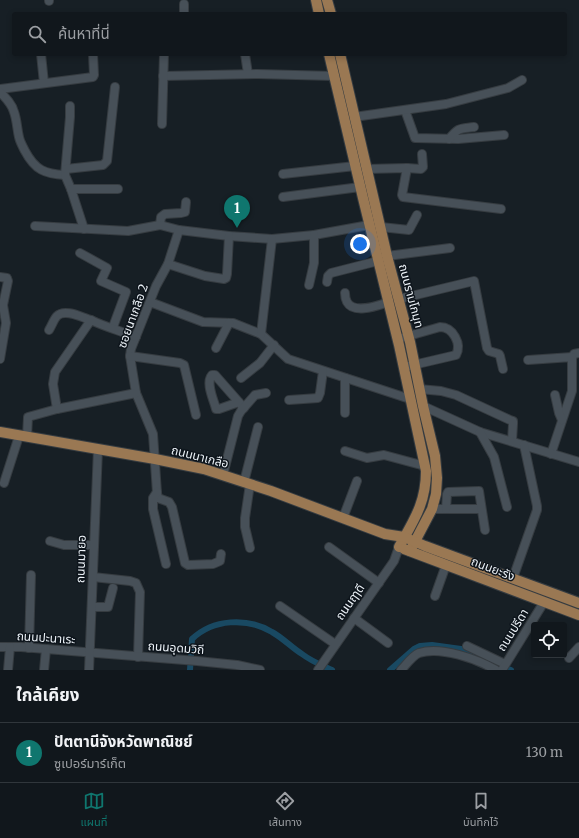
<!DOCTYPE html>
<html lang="th">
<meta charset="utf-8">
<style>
body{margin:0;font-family:Merriweather,"Noto Sans Thai",serif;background:#1e2429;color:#f1f3f6}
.controls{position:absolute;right:12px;bottom:12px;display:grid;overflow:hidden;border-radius:4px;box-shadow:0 2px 6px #0003}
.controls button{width:36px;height:36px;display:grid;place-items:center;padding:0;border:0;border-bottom:1px solid #30363b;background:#11171c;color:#f1f3f6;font:20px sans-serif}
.you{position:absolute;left:360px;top:244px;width:14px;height:14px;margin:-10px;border:3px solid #fff;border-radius:50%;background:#1a73e8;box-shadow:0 0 0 6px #1a73e833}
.badge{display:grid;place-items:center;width:26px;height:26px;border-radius:50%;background:#0f766e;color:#fff;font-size:13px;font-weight:700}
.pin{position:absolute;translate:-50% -33px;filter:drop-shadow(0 1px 2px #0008)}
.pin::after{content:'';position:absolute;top:21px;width:14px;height:12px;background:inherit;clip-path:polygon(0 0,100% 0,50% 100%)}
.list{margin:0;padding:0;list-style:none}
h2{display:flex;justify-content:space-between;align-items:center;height:52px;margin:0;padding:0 16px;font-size:17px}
h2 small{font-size:13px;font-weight:400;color:#9c9fa3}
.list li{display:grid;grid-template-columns:26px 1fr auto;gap:12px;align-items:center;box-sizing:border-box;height:60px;padding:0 16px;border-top:1px solid #30363b}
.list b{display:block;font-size:15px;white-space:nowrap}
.list p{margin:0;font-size:13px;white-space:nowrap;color:#9c9fa3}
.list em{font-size:13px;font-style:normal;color:#9c9fa3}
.icon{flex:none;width:22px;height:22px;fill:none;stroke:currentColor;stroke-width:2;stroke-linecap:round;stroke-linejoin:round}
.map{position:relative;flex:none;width:579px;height:670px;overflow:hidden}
.search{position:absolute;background:#11171c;box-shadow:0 2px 6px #0003;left:12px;right:12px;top:12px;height:44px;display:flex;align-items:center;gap:10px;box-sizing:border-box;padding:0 14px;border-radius:4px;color:#9c9fa3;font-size:15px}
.sheet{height:112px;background:#11171c}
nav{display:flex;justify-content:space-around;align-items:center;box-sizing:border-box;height:56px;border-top:1px solid #30363b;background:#11171c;font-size:11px;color:#9c9fa3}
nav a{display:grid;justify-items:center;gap:2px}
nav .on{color:#0f766e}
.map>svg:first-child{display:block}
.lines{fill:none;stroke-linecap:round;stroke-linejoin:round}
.canal{stroke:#194962;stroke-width:6}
.minor-casing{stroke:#363c41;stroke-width:10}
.major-casing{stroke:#363c41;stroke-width:12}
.minor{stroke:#475058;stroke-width:8}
.major{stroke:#9a7853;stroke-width:10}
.labels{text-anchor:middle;stroke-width:3;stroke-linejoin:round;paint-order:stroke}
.street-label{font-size:12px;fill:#edf3f8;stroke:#0e151c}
</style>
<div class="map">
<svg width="579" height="670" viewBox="0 0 579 670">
<rect width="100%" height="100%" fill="#171f25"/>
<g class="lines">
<g class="canal">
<path d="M190 670 192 639C213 619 247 617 272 632 283 638 292 648 302 654 311 661 321 665 332 670"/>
<path d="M390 670 414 649 420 646 432 645 461 649 480 659 511 670"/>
</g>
<g class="minor-casing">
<g id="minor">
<path d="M49 1V0"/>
<path d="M184 14V4"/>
<path d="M41 54 44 83"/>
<path d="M245 54 248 74"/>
<path d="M163 76 258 74 334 76"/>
<path d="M0 89 93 77 94 75 93 54"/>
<path d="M0 92C6 98 12 104 14 112 17 120 17 129 19 137 20 142 23 147 25 151 35 170 45 174 65 175"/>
<path d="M70 106V117L65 175 71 189 84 229"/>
<path d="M405 110 415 138 458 139 504 135"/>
<path d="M354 117 446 104 508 88 522 80"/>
<path d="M162 124 164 54"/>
<path d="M449 139C459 127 459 129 474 127"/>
<path d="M407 168 421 169 423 167 422 154"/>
<path d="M66 169 103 165 107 161 115 87"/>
<path d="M366 169 407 168 402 195 403 197 501 209"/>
<path d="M283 174 355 166"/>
<path d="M71 189H118"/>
<path d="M283 197 360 187"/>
<path d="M160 225 161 217 165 214 181 213 185 212 186 202"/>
<path d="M35 226 128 231 160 225 179 230 229 236 272 239 314 235 369 225"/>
<path d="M381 227 409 230 417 215"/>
<path d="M179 230 168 264 156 286 131 349 130 356 136 393 153 434 157 493 158 498 169 502 172 507 185 563 188 565 213 564 220 561 221 554"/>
<path d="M80 253 107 268 101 281 126 292 113 327"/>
<path d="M387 256 450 248"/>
<path d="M168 264 205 276 224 279 226 278 227 274 229 236"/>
<path d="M0 277 7 278 8 281 3 305 6 323 0 359"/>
<path d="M327 282 328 276 331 273 378 261"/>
<path d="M309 285 314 263V235"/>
<path d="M345 293C345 296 346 300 347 302 354 315 379 305 389 302"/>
<path d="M399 299 474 281 487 348 489 351 499 354 500 356 503 369"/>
<path d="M150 302 203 322 233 323 261 334 288 359 410 399"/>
<path d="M49 330C52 325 54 319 57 316 65 308 83 318 91 320"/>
<path d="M261 334 272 239"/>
<path d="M398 339 440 327C453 327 462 344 456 355L409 366"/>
<path d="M216 348 229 323"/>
<path d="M130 356 180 363 184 365 196 415"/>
<path d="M572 358 574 354 579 353"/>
<path d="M528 360 572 357V391L551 454"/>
<path d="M241 378 260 363 274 345"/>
<path d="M345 378V413"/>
<path d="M419 389 441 391 456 395 510 420 513 421V424L512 441"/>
<path d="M555 395 559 413 562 420"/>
<path d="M289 400 318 398 320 393 323 371"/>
<path d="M239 402 219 409H216C214 400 205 383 212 375H215L244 408"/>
<path d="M423 406 480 432 579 462"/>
<path d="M57 409 53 384 55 372 91 320C105 327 121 331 136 337"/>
<path d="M480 432 494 457 507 507"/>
<path d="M27 437 28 417 57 409 136 393"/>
<path d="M345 451 367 458 384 455 425 466"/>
<path d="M223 475 238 416 241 411 255 395 266 393"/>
<path d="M244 482 258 427"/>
<path d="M4 483 19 436"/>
<path d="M250 484 245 518V527L250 548"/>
<path d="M157 492 153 498V509L166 564"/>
<path d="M432 509H481"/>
<path d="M446 509 447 494 448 492 479 491 485 530"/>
<path d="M343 518 357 481"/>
<path d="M50 541 64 545H94"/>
<path d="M329 547 379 583"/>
<path d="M93 577 130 581 136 583 140 592 138 657"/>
<path d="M513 578 537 510V506L524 445"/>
<path d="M435 596 446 565"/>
<path d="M280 606 335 644"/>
<path d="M92 607H108L113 588"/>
<path d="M354 618 388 643"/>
<path d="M467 646 505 664"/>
<path d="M0 647H21L197 661 237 665 260 670"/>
<path d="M29 648 31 575"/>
<path d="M569 658 579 647"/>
<path d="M8 670 10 647"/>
<path d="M44 670 46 649"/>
<path d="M89 670 98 449"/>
<path d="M318 670 394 561 399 547"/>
<path d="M401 670C406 665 412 656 419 653 441 646 477 659 496 670"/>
<path d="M502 670 544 602"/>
</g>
</g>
<g class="major-casing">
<g id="major">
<path d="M316 0 319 14"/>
<path d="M327 0 331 14"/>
<path d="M329 54 363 198 399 345 426 471C426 503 414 520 399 547"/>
<path d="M340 54 387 256 410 342 423 406 435 456 437 478 436 494 432 509 410 551"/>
<path d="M0 432 155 459 204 469 271 491 385 534 404 537 425 546 579 603"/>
<path d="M404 549 579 615"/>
</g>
</g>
<use href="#minor" class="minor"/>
<use href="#major" class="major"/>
</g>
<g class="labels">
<g class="street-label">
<text transform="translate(411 296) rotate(75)" y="4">ถนนรามโกมุท</text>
<text transform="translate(133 316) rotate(-70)" y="4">ซอยนาเกลือ 2</text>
<text transform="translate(200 457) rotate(14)" y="4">ถนนนาเกลือ</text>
<text transform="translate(81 559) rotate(-88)" y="4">ถนนมายอ</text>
<text transform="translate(493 569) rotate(21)" y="4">ถนนยะรัง</text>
<text transform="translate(350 602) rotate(-55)" y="4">ถนนฤๅดี</text>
<text transform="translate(513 630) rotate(-58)" y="4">ถนนปรีดา</text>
<text transform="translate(46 638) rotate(4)" y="4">ถนนปะนาเระ</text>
<text transform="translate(176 648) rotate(4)" y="4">ถนนอุดมวิถี</text>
</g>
</g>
</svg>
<div class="controls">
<button><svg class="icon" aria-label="locate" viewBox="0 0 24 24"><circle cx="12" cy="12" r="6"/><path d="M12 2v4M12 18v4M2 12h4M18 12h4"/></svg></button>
</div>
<div class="you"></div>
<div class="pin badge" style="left:237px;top:228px">1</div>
<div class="search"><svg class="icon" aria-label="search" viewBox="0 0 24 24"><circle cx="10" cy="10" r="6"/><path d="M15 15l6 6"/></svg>ค้นหาที่นี่</div>
</div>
<section class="sheet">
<h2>ใกล้เคียง<small></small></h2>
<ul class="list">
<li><span class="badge">1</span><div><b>ปัตตานีจังหวัดพาณิชย์</b><p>ซูเปอร์มาร์เก็ต</p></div><em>130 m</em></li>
</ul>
</section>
<nav>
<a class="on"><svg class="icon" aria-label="map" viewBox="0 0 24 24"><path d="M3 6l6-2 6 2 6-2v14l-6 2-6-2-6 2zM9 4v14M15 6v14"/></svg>แผนที่</a>
<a><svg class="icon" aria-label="directions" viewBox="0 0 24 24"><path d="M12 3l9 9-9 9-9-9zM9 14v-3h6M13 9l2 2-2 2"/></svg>เส้นทาง</a>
<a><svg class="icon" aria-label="saved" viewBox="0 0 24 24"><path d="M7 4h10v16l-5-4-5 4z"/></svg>บันทึกไว้</a>
</nav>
